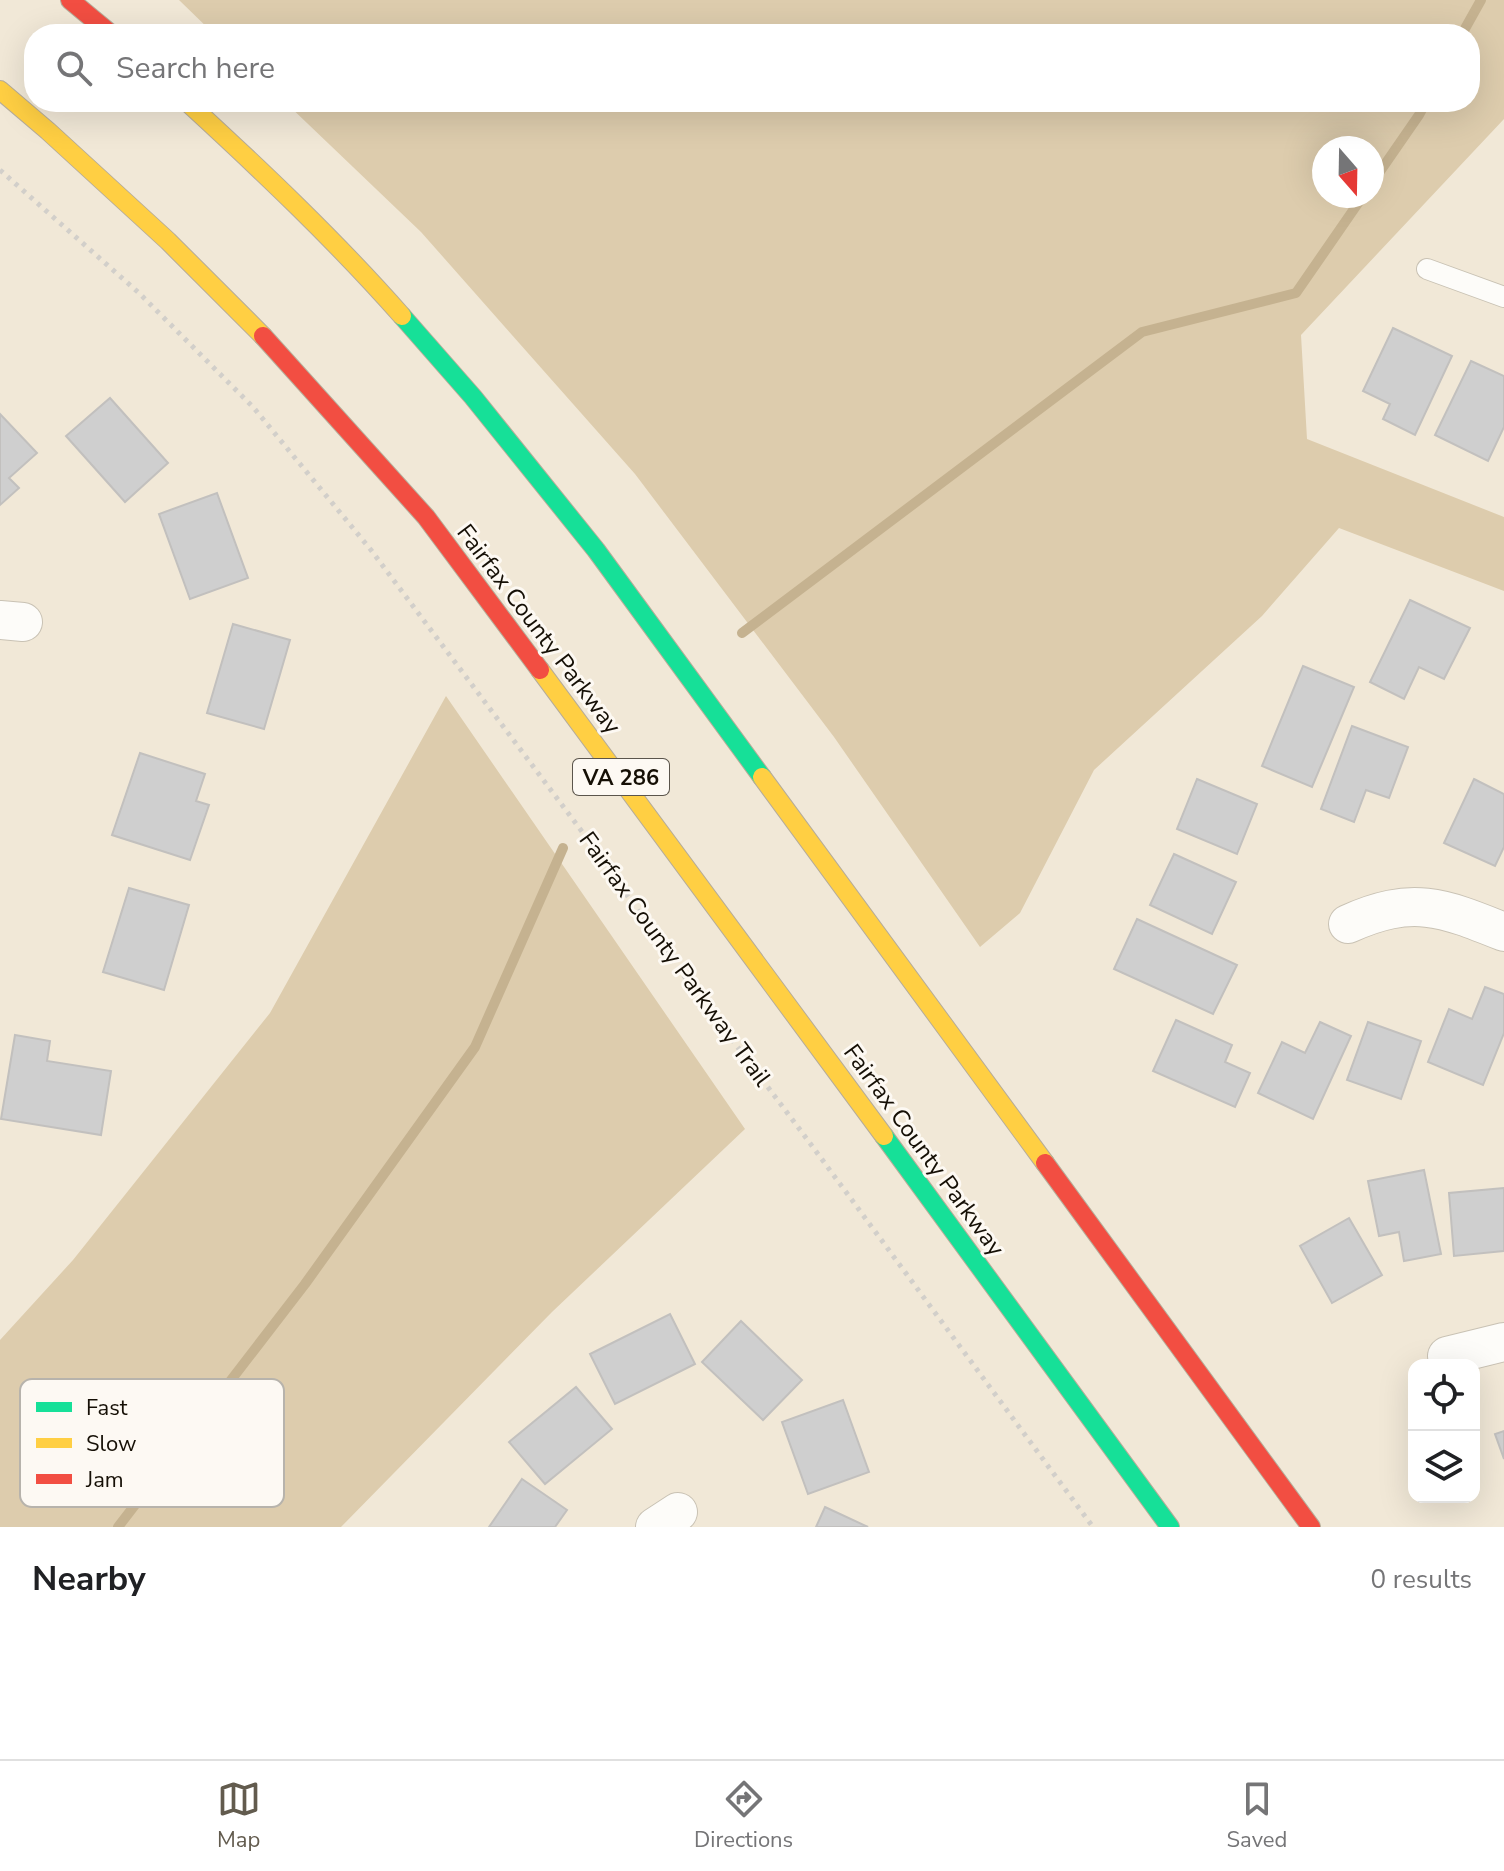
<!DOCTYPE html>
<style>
body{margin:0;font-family:"Nunito Sans",sans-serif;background:#f2f2f2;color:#202124}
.controls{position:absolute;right:24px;bottom:24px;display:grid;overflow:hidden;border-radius:16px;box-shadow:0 8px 32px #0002}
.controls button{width:72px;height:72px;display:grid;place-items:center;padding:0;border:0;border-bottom:2px solid #e0e0e0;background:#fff;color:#202124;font:40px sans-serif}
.compass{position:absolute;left:1312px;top:136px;width:72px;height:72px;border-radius:50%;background:#fff;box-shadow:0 8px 32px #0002;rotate:160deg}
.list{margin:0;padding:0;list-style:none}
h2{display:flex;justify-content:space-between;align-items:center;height:104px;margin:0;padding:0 32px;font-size:34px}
h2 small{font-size:26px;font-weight:400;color:#757577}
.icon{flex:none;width:44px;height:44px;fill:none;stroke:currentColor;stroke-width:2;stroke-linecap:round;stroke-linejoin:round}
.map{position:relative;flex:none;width:1504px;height:1527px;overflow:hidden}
.search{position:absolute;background:#fff;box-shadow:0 8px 32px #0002;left:24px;right:24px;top:24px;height:88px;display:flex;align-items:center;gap:20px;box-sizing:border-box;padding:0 28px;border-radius:32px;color:#757577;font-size:30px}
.sheet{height:232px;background:#fff}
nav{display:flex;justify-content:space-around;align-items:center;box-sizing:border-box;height:112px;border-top:2px solid #e0e0e0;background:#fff;font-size:22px;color:#757577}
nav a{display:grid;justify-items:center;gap:4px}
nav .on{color:#625b4e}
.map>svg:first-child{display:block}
.forest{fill:#ddccad;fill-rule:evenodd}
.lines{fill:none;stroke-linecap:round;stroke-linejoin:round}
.stream{stroke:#c5b290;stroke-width:10}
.building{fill:#cfcfcf;stroke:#c2c0be;stroke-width:2}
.lane-casing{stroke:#c9c2b4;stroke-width:22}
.street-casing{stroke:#c9c2b4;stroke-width:40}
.fast-casing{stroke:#b6ac99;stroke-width:20}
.slow-casing{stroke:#b6ac99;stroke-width:20}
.jam-casing{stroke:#b6ac99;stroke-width:20}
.path{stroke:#d2cfca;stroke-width:5;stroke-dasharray:4 6;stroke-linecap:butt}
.lane{stroke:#fdfcf9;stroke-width:20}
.street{stroke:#fdfcf9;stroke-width:38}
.fast{stroke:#16e098;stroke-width:18}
.slow{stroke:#ffcf43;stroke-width:18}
.jam{stroke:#f24e42;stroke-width:18}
.labels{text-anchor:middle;stroke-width:6;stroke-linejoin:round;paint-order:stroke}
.shield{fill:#fdf9f3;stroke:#5b554c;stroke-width:2}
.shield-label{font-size:22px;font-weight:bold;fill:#150f05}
.street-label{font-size:24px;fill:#150f05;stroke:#fdf9f3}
.key{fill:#fdf9f3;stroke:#b7b3ac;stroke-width:2}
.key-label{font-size:22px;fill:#150f05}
</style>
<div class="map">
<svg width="1504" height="1527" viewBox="0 0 1504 1527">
<rect width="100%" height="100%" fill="#f1e8d7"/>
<g class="forest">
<path d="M179 0H1504V119L1301 335 1307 439 1504 517V591L1339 528 1262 616 1094 770 1020 913 980 947 834 737 635 474 421 232 285 102H1470V34H214ZM1324 148H1372V196H1324Z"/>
<path d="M446 696 745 1129 552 1312 341 1527H0V1340L73 1260 270 1013Z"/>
</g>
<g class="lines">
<g class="stream">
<path d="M1462 34 1481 0"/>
<path d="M1372 183 1419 115 1426 102"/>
<path d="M742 633 1142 332 1296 293 1363 196"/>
<path d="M118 1527 305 1284 475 1047 563 848"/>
</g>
</g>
<g class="building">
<path d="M1393 328 1452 356 1415 435 1383 419 1390 404 1363 391Z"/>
<path d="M1471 361 1504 376V427L1488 461 1435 435Z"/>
<path d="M110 398 168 463 125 502 66 436Z"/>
<path d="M0 414 37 453 9 478 19 488 0 505Z"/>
<path d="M217 493 248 578 190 599 159 514Z"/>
<path d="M1410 600 1470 628 1444 679 1419 667 1404 699 1370 682Z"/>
<path d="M233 624 290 640 264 729 207 713Z"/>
<path d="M1303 666 1354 687 1312 787 1262 766Z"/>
<path d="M1352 726 1408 747 1389 798 1366 790 1354 822 1321 809Z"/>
<path d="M140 753 205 774 196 801 209 805 190 860 112 835Z"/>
<path d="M1197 779 1257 804 1237 854 1177 829Z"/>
<path d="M1474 779 1504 794V847L1495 866 1444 843Z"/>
<path d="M1174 854 1236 882 1212 934 1150 905Z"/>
<path d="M129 888 189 905 164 990 103 972Z"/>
<path d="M1137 919 1237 965 1213 1014 1114 969Z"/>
<path d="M1485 987 1504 994V1033L1483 1085 1428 1062 1449 1009 1472 1019Z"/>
<path d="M1176 1020 1232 1045 1225 1062 1250 1073 1235 1107 1153 1071Z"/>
<path d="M1320 1022 1351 1036 1313 1119 1258 1093 1282 1042 1305 1053Z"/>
<path d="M1368 1022 1421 1041 1401 1099 1347 1080Z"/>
<path d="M15 1035 50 1041 47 1061 111 1071 101 1135 1 1119Z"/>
<path d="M1424 1170 1441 1254 1404 1261 1399 1232 1379 1236 1368 1181Z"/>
<path d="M1504 1188V1251L1454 1256 1449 1193Z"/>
<path d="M1349 1218 1382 1275 1332 1303 1300 1246Z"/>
<path d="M670 1314 695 1364 615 1404 590 1354Z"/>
<path d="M741 1321 802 1380 763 1420 702 1362Z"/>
<path d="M576 1387 612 1429 545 1484 509 1442Z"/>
<path d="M843 1400 869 1472 808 1494 782 1422Z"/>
<path d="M1504 1431V1459L1495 1434Z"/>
<path d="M522 1479 567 1510 555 1527H489Z"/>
<path d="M825 1507 868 1527H816Z"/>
</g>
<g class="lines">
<g class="lane-casing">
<path id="lane" d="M1427 269 1504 297"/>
</g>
<g class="street-casing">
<g id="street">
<path d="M0 620 23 622"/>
<path d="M1348 924C1412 895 1442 907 1504 932"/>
<path d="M1447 1356 1504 1342"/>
<path d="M655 1527 678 1512"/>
</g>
</g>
<g class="fast-casing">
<g id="fast">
<path d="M402 316 473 397 596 550 762 777"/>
<path d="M884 1136 1170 1527"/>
</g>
</g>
<g class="slow-casing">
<g id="slow">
<path d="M0 90 48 131 168 241 263 336"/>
<path d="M187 102C262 171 335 240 402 316"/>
<path d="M540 670 884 1136"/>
<path d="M762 777 1045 1163"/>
</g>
</g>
<g class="jam-casing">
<g id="jam">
<path d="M70 0 111 34"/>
<path d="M263 336 426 517 540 670"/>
<path d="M1045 1163 1311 1527"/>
</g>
</g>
<path class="path" d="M0 170 139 293 253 407 371 550 583 833 687 980 801 1131 1093 1527"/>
<use href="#lane" class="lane"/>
<use href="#street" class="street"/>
<use href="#fast" class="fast"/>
<use href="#slow" class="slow"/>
<use href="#jam" class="jam"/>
</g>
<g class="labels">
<rect class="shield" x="573" y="759" width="96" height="36" rx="6"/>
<g class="shield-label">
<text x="621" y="785">VA 286</text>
</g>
<g class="street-label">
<text transform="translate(539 629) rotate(53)" y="8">Fairfax County Parkway</text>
<text transform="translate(675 959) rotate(54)" y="8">Fairfax County Parkway Trail</text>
<text transform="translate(924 1150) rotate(54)" y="8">Fairfax County Parkway</text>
</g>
</g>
<rect x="20" y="1379" width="264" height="128" rx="12" class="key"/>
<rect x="36" y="1402" width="36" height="10" fill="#16e098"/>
<rect x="36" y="1438" width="36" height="10" fill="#ffcf43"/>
<rect x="36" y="1474" width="36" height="10" fill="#f24e42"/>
<g class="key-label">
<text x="86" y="1415">Fast</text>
<text x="86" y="1451">Slow</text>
<text x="86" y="1487">Jam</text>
</g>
</svg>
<div class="controls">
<button><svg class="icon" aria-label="locate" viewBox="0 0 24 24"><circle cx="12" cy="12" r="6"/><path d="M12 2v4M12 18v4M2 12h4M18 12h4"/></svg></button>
<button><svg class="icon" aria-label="layers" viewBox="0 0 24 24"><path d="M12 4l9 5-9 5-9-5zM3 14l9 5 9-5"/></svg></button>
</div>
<svg class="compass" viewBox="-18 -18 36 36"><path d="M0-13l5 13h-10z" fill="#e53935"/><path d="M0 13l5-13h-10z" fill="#757577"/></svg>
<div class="search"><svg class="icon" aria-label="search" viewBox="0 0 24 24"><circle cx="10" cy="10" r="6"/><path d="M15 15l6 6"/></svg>Search here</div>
</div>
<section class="sheet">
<h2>Nearby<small>0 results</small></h2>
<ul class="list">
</ul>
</section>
<nav>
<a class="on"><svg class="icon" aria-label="map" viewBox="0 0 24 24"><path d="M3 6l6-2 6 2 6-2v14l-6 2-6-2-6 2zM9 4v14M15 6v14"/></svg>Map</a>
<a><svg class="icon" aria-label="directions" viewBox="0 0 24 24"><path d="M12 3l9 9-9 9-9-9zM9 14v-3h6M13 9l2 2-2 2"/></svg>Directions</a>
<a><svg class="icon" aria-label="saved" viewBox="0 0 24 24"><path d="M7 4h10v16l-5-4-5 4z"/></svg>Saved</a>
</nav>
